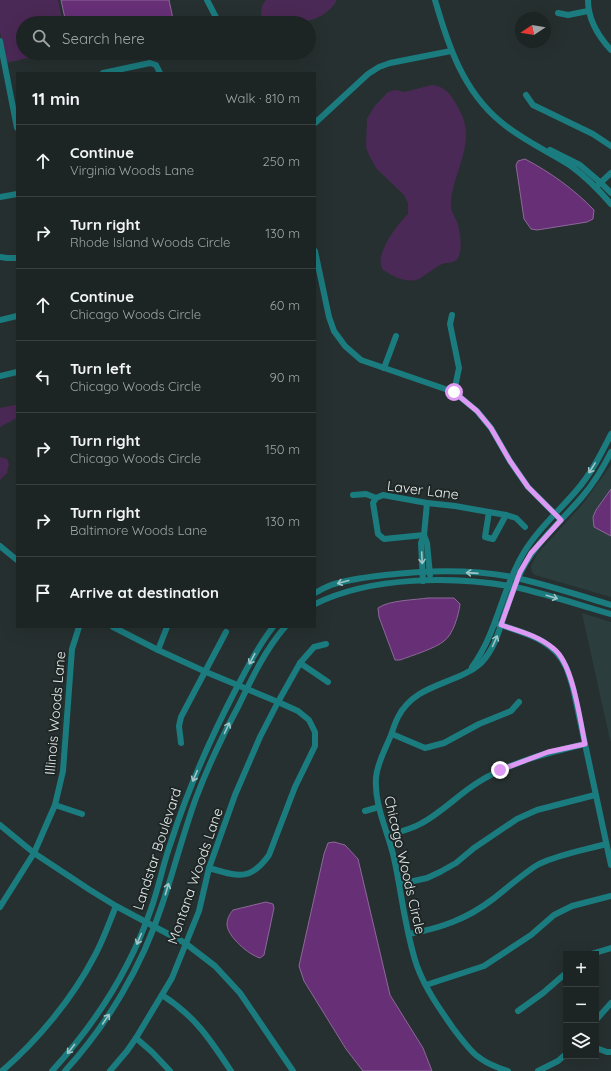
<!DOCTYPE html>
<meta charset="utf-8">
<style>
body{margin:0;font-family:Quicksand,sans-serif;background:#2a3031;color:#f1f3f6}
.controls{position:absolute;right:12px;bottom:12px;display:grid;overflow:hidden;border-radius:0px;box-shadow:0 4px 16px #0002}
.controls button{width:36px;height:36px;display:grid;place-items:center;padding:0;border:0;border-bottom:1px solid #3b4141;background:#1d2424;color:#f1f3f6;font:20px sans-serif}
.compass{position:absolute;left:515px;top:12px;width:36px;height:36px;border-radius:50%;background:#1d2424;box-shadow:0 4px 16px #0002;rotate:258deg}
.stop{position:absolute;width:12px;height:12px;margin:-9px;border:3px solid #dd99f3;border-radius:50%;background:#fff}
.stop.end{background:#dd99f3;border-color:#fff;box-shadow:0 1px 4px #0008}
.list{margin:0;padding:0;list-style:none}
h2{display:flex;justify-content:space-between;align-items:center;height:52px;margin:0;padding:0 16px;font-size:17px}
h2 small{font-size:13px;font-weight:400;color:#a0a4a6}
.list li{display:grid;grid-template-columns:26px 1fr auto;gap:12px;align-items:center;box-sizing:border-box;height:72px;padding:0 16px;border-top:1px solid #3b4141}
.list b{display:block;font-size:15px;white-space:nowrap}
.list p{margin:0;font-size:13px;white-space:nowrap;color:#a0a4a6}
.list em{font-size:13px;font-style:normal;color:#a0a4a6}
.icon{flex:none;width:22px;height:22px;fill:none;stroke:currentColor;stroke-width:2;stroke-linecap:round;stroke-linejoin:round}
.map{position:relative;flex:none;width:611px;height:1071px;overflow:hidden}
.search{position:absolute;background:#1d2424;box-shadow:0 4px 16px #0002;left:16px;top:16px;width:300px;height:44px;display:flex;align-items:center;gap:10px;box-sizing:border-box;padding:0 14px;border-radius:22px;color:#a0a4a6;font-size:15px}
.panel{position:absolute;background:#1d2424;box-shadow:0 4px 16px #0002;left:16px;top:72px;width:300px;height:556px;border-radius:0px}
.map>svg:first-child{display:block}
.built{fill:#2c3d3d}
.green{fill:#4b2956}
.water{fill:#662f76;stroke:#8d689a}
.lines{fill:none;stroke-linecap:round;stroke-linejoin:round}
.minor{stroke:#1b7c7f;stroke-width:6}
.oneway{stroke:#a0c5c6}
.route{stroke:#dd99f3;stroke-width:5}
.labels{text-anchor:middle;stroke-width:4;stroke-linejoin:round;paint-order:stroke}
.street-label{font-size:14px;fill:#e8eded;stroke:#1e2626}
</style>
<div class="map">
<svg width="611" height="1071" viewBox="0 0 611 1071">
<rect width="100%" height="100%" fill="#273030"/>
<g class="built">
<path d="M611 465V597L535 575 532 572 531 566 537 554 582 505Z"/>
<path d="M582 613 611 622V741L610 740Z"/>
</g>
<g class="green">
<path d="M0 0H58L63 23H23V53H49L6 63 0 32Z"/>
<path d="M266 0H337C322 26 291 23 265 23L262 21C261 13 260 7 266 0Z"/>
<path d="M432 85C443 86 450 93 455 102 458 107 461 113 463 118 474 149 450 177 451 208 452 213 455 217 457 222 460 231 463 249 458 258 454 264 447 262 442 264 437 266 433 270 429 272 426 274 422 277 419 279 406 284 392 276 382 269 381 265 380 261 381 257 385 241 397 225 408 214V203L404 195 376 168 369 155 366 147 367 119 374 107 388 92 395 90 405 92Z"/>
<path d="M15 405H17V418L0 427V408Z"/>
<path d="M0 457 7 459 9 464 7 473 0 480Z"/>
</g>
<g class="water">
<path d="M61 0H169L173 19 172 23H66Z"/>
<path d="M525 159C550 172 575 190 594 210L593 219 587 222 537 230 531 229 524 219 516 165 518 161Z"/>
<path d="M611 489V536L594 527 593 517 596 510Z"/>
<path d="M428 598H454L460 604C459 614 453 635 444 641 436 648 411 656 400 660H395L379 617 378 608C389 600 415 600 428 598Z"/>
<path d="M334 842 345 845 358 859 390 995 423 1048 432 1071H363L346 1049 304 981 299 966 324 854 328 843Z"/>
<path d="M266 902 273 904 274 908 264 955 260 958C249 955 228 937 227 925 227 919 229 915 233 910Z"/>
</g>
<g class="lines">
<g class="minor">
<path d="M207 0 219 23"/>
<path d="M435 0C448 45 463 91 501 122 522 140 548 151 571 166 586 177 599 190 611 204"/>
<path d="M588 0C588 19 598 36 611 50"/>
<path d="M558 13 568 15 588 11"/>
<path d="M0 41 17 128"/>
<path d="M216 57 218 53"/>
<path d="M103 73 150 63 156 65 160 73"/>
<path d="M526 95 533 105 593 134 611 146"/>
<path d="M315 123 368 74 379 67 390 63 451 51"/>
<path d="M550 150 580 165 601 183 611 193"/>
<path d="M598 185 611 173"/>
<path d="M0 197 17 194"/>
<path d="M315 251 329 317 334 331 345 346 361 360 454 392 477 411 491 428 510 461 528 487 561 520"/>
<path d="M0 257 7 258H17"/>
<path d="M452 315 450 324 459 368 454 392"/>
<path d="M0 320 17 316"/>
<path d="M384 368 396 336"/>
<path d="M0 376 17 372"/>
<path d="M353 495 366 494 376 498"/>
<path d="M489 512 485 537 493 539 506 515"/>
<path d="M424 535 384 539 378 534 373 503 376 498 383 495 427 503 455 506 506 515 516 518 525 527"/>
<path d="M424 535 427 543 430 575"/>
<path d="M0 546 17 560"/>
<path d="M423 581 421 543 424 535 427 503"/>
<path d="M315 593C320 590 326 587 331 585 348 579 367 577 385 575 427 570 470 569 512 577 545 584 578 595 611 605"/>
<path d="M315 604C372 576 453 576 515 587 547 594 579 605 611 614"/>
<path d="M495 623C522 633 553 638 566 667 569 674 571 681 573 688L611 865"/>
<path d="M113 627 158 650 206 672 278 702 298 711 309 720 315 732V746L295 787 269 855C250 882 237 876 209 868"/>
<path d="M158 650 167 627"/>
<path d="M300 663 328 682"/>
<path d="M472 667C498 631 501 591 523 554 537 530 558 512 576 491 591 474 601 454 611 434"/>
<path d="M392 734 425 748 444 743 479 724 511 711 519 702"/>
<path d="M181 743 179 726 181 717 226 632"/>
<path d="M55 805 82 814"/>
<path d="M365 811 379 807"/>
<path d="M0 825 34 853 90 890 116 906 185 943 215 966 240 993 293 1071"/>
<path d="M388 835C400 832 412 829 422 823 442 812 458 795 477 783 510 762 547 753 585 744"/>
<path d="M400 884 427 878 440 872 456 863 474 848 517 819 537 810 595 795"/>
<path d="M0 907 34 853 55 805 63 771 72 649 79 627"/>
<path d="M409 934C441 928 467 919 493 899 506 889 525 872 539 864 560 854 584 850 606 844"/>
<path d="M591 954 611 948"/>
<path d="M426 985 484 966 531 935 554 915 572 906 611 896"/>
<path d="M162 995C195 1016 210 1039 231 1071"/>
<path d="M518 1011 543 993 566 973"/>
<path d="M596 1020 611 1003"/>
<path d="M136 1038 152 1052 170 1071"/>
<path d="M596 1048 607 1052H611"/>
<path d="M2 1071C38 1040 72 999 94 957 103 941 109 923 116 906"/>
<path d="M52 1071C95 1024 130 970 151 909 159 887 163 864 171 842 188 789 210 739 236 689 247 668 258 646 273 627"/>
<path d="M65 1071C108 1024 142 966 162 905 174 870 183 834 196 798 208 766 223 735 239 705 252 678 265 650 285 627"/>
<path d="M110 1071 127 1051 136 1038 172 978 199 911 209 868 235 795 260 737 278 702 300 663 314 647 326 644"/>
<path d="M508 1071C478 1062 471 1052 453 1028 439 1008 425 988 417 966 405 931 402 894 394 858 388 832 374 805 376 778 377 763 386 748 391 735 393 729 395 723 398 717 416 682 458 685 482 662 493 650 497 637 502 622 507 607 512 591 519 576 533 544 560 523 582 497 594 483 603 468 611 452"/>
<path d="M538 1071 558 1061 566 1054"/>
</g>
</g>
<defs><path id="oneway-shaft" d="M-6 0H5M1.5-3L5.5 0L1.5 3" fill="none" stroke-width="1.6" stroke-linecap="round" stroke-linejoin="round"/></defs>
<g class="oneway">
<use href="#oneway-shaft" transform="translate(592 468) rotate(122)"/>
<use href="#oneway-shaft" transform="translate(422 558) rotate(87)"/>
<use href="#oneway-shaft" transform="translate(472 573) rotate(-176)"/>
<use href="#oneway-shaft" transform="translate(343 582) rotate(165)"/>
<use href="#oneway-shaft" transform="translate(552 597) rotate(17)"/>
<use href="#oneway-shaft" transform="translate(495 641) rotate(-66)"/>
<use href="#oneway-shaft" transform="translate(252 659) rotate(118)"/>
<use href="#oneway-shaft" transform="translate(227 728) rotate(-65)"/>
<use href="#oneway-shaft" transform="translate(195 776) rotate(113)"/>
<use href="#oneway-shaft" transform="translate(167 889) rotate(-74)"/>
<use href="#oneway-shaft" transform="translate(139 939) rotate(113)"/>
<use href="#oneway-shaft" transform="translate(106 1019) rotate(-56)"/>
<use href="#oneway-shaft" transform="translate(71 1049) rotate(128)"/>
</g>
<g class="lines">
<path class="route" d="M454 392 477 411 491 428 510 461 528 487 561 520 531 553 520 572 501 625C519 631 539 636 554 649 573 664 580 720 585 744L548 752 500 770"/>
</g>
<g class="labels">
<g class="street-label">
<text transform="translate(423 490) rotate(7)" y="5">Laver Lane</text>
<text transform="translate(55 713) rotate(-85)" y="5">Illinois Woods Lane</text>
<text transform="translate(157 849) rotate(-72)" y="5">Landstar Boulevard</text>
<text transform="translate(405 865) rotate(77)" y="5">Chicago Woods Circle</text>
<text transform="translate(195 876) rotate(-71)" y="5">Montana Woods Lane</text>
</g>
</g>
</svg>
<div class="controls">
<button>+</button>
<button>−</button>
<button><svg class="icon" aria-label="layers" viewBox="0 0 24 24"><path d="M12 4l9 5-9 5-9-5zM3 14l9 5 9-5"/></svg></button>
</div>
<svg class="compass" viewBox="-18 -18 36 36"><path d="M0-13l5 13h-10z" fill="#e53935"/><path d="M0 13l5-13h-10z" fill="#a0a4a6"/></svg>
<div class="stop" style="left:454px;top:392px"></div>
<div class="stop end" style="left:500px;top:770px"></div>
<div class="search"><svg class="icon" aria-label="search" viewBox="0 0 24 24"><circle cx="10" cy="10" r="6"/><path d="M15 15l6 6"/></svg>Search here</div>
<section class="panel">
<h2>11 min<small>Walk · 810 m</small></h2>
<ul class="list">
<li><svg class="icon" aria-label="ahead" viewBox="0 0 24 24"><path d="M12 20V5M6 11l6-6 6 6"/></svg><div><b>Continue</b><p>Virginia Woods Lane</p></div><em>250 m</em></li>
<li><svg class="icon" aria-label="right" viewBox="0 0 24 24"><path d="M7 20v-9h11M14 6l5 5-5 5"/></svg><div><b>Turn right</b><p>Rhode Island Woods Circle</p></div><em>130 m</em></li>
<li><svg class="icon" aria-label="ahead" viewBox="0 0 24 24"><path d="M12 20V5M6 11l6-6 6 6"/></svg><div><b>Continue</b><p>Chicago Woods Circle</p></div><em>60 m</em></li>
<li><svg class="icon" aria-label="left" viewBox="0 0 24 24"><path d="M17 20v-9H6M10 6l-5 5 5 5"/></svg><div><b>Turn left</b><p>Chicago Woods Circle</p></div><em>90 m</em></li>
<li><svg class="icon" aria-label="right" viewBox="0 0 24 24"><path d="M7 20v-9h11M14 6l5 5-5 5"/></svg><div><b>Turn right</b><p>Chicago Woods Circle</p></div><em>150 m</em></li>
<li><svg class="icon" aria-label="right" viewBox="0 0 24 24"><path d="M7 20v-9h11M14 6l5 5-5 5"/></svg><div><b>Turn right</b><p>Baltimore Woods Lane</p></div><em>130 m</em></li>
<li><svg class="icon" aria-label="arrive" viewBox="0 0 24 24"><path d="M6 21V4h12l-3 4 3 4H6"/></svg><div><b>Arrive at destination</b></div></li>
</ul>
</section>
</div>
